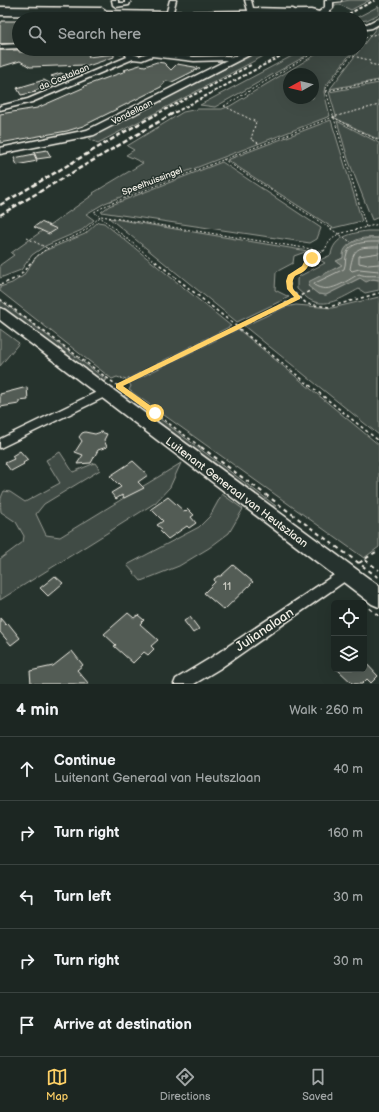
<!DOCTYPE html>
<meta charset="utf-8">
<style>
body{margin:0;font-family:"Balsamiq Sans",sans-serif;background:#29322f;color:#f1f3f6}
.controls{position:absolute;right:12px;bottom:12px;display:grid;overflow:hidden;border-radius:6px;box-shadow:0 4px 16px #0002}
.controls button{width:36px;height:36px;display:grid;place-items:center;padding:0;border:0;border-bottom:1px solid #3a4340;background:#1c2622;color:#f1f3f6;font:20px sans-serif}
.compass{position:absolute;left:283px;top:68px;width:36px;height:36px;border-radius:50%;background:#1c2622;box-shadow:0 4px 16px #0002;rotate:262deg}
.stop{position:absolute;width:12px;height:12px;margin:-9px;border:3px solid #ffd166;border-radius:50%;background:#fff}
.stop.end{background:#ffd166;border-color:#fff;box-shadow:0 1px 4px #0008}
.list{margin:0;padding:0;list-style:none}
h2{display:flex;justify-content:space-between;align-items:center;height:52px;margin:0;padding:0 16px;font-size:17px}
h2 small{font-size:13px;font-weight:400;color:#a0a5a5}
.list li{display:grid;grid-template-columns:26px 1fr auto;gap:12px;align-items:center;box-sizing:border-box;height:64px;padding:0 16px;border-top:1px solid #3a4340}
.list b{display:block;font-size:15px;white-space:nowrap}
.list p{margin:0;font-size:13px;white-space:nowrap;color:#a0a5a5}
.list em{font-size:13px;font-style:normal;color:#a0a5a5}
.icon{flex:none;width:22px;height:22px;fill:none;stroke:currentColor;stroke-width:2;stroke-linecap:round;stroke-linejoin:round}
.map{position:relative;flex:none;width:379px;height:684px;overflow:hidden}
.search{position:absolute;background:#1c2622;box-shadow:0 4px 16px #0002;left:12px;right:12px;top:12px;height:44px;display:flex;align-items:center;gap:10px;box-sizing:border-box;padding:0 14px;border-radius:22px;color:#a0a5a5;font-size:15px}
.sheet{height:372px;background:#1c2622}
nav{display:flex;justify-content:space-around;align-items:center;box-sizing:border-box;height:56px;border-top:1px solid #3a4340;background:#1c2622;font-size:11px;color:#a0a5a5}
nav a{display:grid;justify-items:center;gap:2px}
nav .on{color:#ffd166}
.map>svg:first-child{display:block}
.green{fill:#414b45;stroke:#9a9e96;fill-rule:evenodd}
.water{fill:#676f68;stroke:#9fa39b}
.lines{fill:none;stroke-linecap:round;stroke-linejoin:round}
.shore{stroke:#bcbdb5;stroke-width:1}
.building{fill:#525c55;stroke:#f4f1e8}
.lane-casing{stroke:#f4f1e8;stroke-width:5}
.street-casing{stroke:#f4f1e8;stroke-width:3}
.secondary-casing{stroke:#f4f1e8;stroke-width:3}
.path-far2{stroke:#f4f1e8;stroke-width:1;stroke-dasharray:2 2;stroke-linecap:butt}
.path-far1{stroke:#f4f1e8;stroke-width:1.5;stroke-dasharray:3 3;stroke-linecap:butt}
.path{stroke:#f4f1e8;stroke-width:2;stroke-dasharray:4 4;stroke-linecap:butt}
.lane{stroke:#26332d;stroke-width:3}
.street{fill:#26332d;fill-rule:evenodd}
.secondary{fill:#26332d;fill-rule:evenodd}
.rail-far1{stroke:#f4f1e8;stroke-width:2;stroke-dasharray:3.5 2;stroke-linecap:butt}
.rail{stroke:#f4f1e8;stroke-width:2.5;stroke-dasharray:5 2.5;stroke-linecap:butt}
.route{fill:#ffd166}
.labels{text-anchor:middle;stroke-width:3;stroke-linejoin:round;paint-order:stroke}
.far-street-label{font-size:9px;fill:#f4f1e8;stroke:#26332d}
.street-label{font-size:11px;fill:#f4f1e8;stroke:#26332d}
.near-number-label{font-size:11px;fill:#ccccc3}
.near-street-label{font-size:13px;fill:#f4f1e8;stroke:#26332d}
</style>
<div class="map">
<svg width="379" height="684" viewBox="0 0 379 684">
<rect width="100%" height="100%" fill="#26332d"/>
<filter id="ink" filterUnits="userSpaceOnUse"><feTurbulence type="fractalNoise" baseFrequency=".025" numOctaves="2"/><feDisplacementMap in="SourceGraphic" scale="8" xChannelSelector="R" yChannelSelector="G"/><feConvolveMatrix kernelMatrix="1 2 1 2 8 2 1 2 1" color-interpolation-filters="sRGB"/></filter>
<g filter="url(#ink)">
<g class="green">
<path d="M350 0H370L351 10 340 5H333V3Z"/>
<path d="M379 6V14L367 20 360 21V19H354Z"/>
<path d="M379 24V80L330 89Z"/>
<path d="M264 49H277L98 143 89 139 95 134Z"/>
<path d="M305 49H318L215 107 200 105Z"/>
<path d="M325 49H354L325 87 324 92 330 116 105 203 86 214 94 220 82 230 45 246 32 255 21 270 0 278V265L14 255 11 253 94 194 93 193 143 163 126 155 134 150 127 146 183 112 198 109H222L230 106ZM289 74H313V98H289Z"/>
<path d="M379 83V140L333 117 336 116 329 92Z"/>
<path d="M331 120 362 221 333 228 227 160Z"/>
<path d="M337 121 379 143V217L372 220 348 159Z"/>
<path d="M222 162 321 228 317 239 310 243 101 212 109 206Z"/>
<path d="M109 218 308 251 294 256 293 263 276 272 275 290 289 297 237 322Z"/>
<path d="M98 222 104 223 231 326 126 380 117 377 112 379 0 291V287L12 283 23 276 36 257 44 251 85 234Z"/>
<path d="M367 231H379V238C360 237 349 238 343 258L337 261 342 265 310 283V285L318 294 326 295 360 278 379 280V290L365 293 359 289C345 296 329 308 312 301 307 299 302 293 297 289V279L300 276 325 263 320 260 331 255C333 237 352 233 367 231Z"/>
<path d="M379 297V435L244 326 285 307 296 305 332 308Z"/>
<path d="M0 300 107 380 101 383 0 307Z"/>
<path d="M0 329 19 343 0 366Z"/>
<path d="M238 329 379 445V547L364 558 129 390 131 386 129 383Z"/>
<path d="M127 394 276 506H264L121 398Z"/>
<path d="M60 452 73 472 95 463 100 470 44 504 36 514 46 535 60 537 181 463 170 487 155 503 0 600V559L23 542 24 536 16 522 1 512C0 504 0 498 4 491L10 492 25 502 60 483 46 460Z"/>
<path d="M222 494 243 509 229 533 209 548 179 566 141 581 127 565 199 527 210 516Z"/>
</g>
<path class="water" d="M370 238H379V280L373 279 366 282 360 278 326 295 318 294 308 286 310 283 308 282 342 265 336 261 343 258C342 243 358 240 370 238Z"/>
<g class="lines">
<g class="shore">
<path d="M379 242C369 242 351 241 347 253 345 258 346 264 344 269L315 283 314 285C329 295 346 281 359 274 367 277 371 275 379 276"/>
<path d="M379 247C357 247 354 247 350 269L352 271 359 269 379 271"/>
<path d="M379 253 359 256V263L368 265 379 264"/>
</g>
</g>
<g class="building">
<path d="M2 21H19V43L0 44V25Z"/>
<path d="M0 50H19V52L90 53 88 57 114 54V57L85 67 84 65 30 67 20 61 0 67Z"/>
<path d="M157 62 164 63 171 70 177 64 200 68 172 82 166 81 161 87 83 126 67 131 0 143V114L37 108 85 87 84 86 126 71 124 70 140 65 145 66Z"/>
<path d="M61 73 69 78 60 81 51 76Z"/>
<path d="M44 80 53 85 34 91 36 92 21 95 17 88Z"/>
<path d="M47 150 51 157 37 159 34 152Z"/>
<path d="M34 154 37 161 17 165 14 158Z"/>
<path d="M41 222 57 229 49 234 34 227Z"/>
<path d="M27 387 28 400 19 401V404L0 407V394Z"/>
<path d="M85 432 95 434 101 432 107 434 104 440 107 447 98 450 91 463 77 464 83 455 75 452 82 441 79 437 82 433Z"/>
<path d="M20 451 28 460 23 463 24 464 11 471 5 463 14 459 12 456Z"/>
<path d="M133 461 148 475 138 482 144 488 124 498 122 495 116 499 111 493 121 487 110 476Z"/>
<path d="M168 497 185 512 188 509 194 515 191 517 196 523 189 528 187 526 168 539 160 531 162 529 157 525 163 521 151 509Z"/>
<path d="M233 565 253 582 224 610 204 593 215 582 214 579 218 576H221Z"/>
<path d="M55 576 63 583 48 596 40 588Z"/>
<path d="M128 613 134 618 138 615 144 620 140 624 158 640 151 646 154 649 148 655 144 652 133 663 114 646 116 645 104 634Z"/>
<path d="M190 617 199 629 193 633 184 621Z"/>
<path d="M0 618 6 625 8 623 20 638 11 645 0 632Z"/>
<path d="M72 651 83 665 77 670 89 684H31L30 671 53 666Z"/>
<path d="M364 661 378 676 371 683 367 679 362 684H353L337 669H364Z"/>
</g>
<g class="lines">
<g class="lane-casing">
<path id="lane" d="M330 1 340 0"/>
</g>
<g class="street-casing">
<g id="street">
<path d="M112 0H118V3H125V0H131L129 5 116 7 113 5Z"/>
<path d="M170 0H176L171 19H165Z"/>
<path d="M245 0H251L253 8 292 9 295 11 292 13 254 12 255 14 252 16 249 14Z"/>
<path d="M0 7 102 8 105 10 102 12 0 11Z"/>
<path d="M19 44V48L0 49V45Z"/>
<path d="M108 49 130 51V53L139 56 151 52 194 57 229 56 232 58 229 60 194 61 152 56 142 60 133 59 32 102 0 110V106L28 99 127 57 125 53Z"/>
<path d="M105 388 109 389 110 392 109 395 0 448V439Z"/>
<path d="M346 567 351 569 353 573 351 577 219 669 194 684H174L176 679 209 659Z"/>
</g>
</g>
<g class="secondary-casing">
<g id="secondary">
<path d="M325 0H333V8L327 14 341 17 342 19H312L314 16H311L169 18 0 15V9L169 12 311 10 319 12 325 7Z"/>
<path d="M379 18V24L372 28 360 30V24H367Z"/>
<path d="M249 49H261L94 135 0 154V148L87 130Z"/>
<path d="M0 308 5 310 379 586V607L372 604 0 320Z"/>
</g>
</g>
<g class="path-far2">
<path d="M360 44 367 37 379 33"/>
<path d="M356 49 326 88V91L366 227"/>
<path d="M353 56 369 60 370 64 379 66"/>
<path d="M326 91 379 81"/>
<path d="M224 106 320 49"/>
<path d="M224 106 256 122 251 139 260 144"/>
<path d="M333 117 379 141"/>
<path d="M223 159 351 242"/>
<path d="M27 238 47 248"/>
<path d="M32 262C44 246 62 243 79 234 87 230 94 222 101 216L324 251"/>
<path d="M156 262 94 212 107 205 333 117 379 105"/>
<path d="M307 262 324 251 329 242 338 234 379 224"/>
</g>
<g class="path-far1">
<path d="M155 261 379 441"/>
<path d="M307 261 305 267 292 275 290 280V289L307 304 329 307 379 293"/>
<path d="M0 285 19 277 32 261"/>
<path d="M0 299 202 448"/>
<path d="M118 386 312 290"/>
</g>
<g class="path">
<path d="M201 447 379 578"/>
<path d="M365 560 379 570"/>
<path d="M359 563 379 550"/>
<path d="M369 608 379 616"/>
</g>
<use href="#lane" class="lane"/>
<use href="#street" class="street"/>
<use href="#secondary" class="secondary"/>
<g class="rail-far1">
<path d="M339 19 375 0"/>
<path d="M155 115 251 65"/>
<path d="M170 115 294 49"/>
</g>
<g class="rail">
<path d="M0 205 126 131 157 114"/>
<path d="M0 215 172 114"/>
</g>
</g>
</g>
<path class="route" d="M312 256 315 258C309 263 311 262 307 268 300 278 291 270 293 289L300 296V299L123 386 158 411V415H153L116 388V384L294 297 287 289 286 281 288 275 302 266 305 260Z"/>
<g class="labels">
<g class="far-street-label">
<text transform="translate(64 77) rotate(-23)" y="3">da Costalaan</text>
<text transform="translate(132 112) rotate(-27)" y="3">Vondellaan</text>
<text transform="translate(152 181) rotate(-21)" y="3">Speelhuissingel</text>
</g>
<g class="street-label">
<text transform="translate(237 492) rotate(37)" y="4">Luitenant Generaal van Heutszlaan</text>
</g>
<g class="near-number-label">
<text x="227" y="590">11</text>
</g>
<g class="near-street-label">
<text transform="translate(264 629) rotate(-34)" y="5">Julianalaan</text>
</g>
</g>
</svg>
<div class="controls">
<button><svg class="icon" aria-label="locate" viewBox="0 0 24 24"><circle cx="12" cy="12" r="6"/><path d="M12 2v4M12 18v4M2 12h4M18 12h4"/></svg></button>
<button><svg class="icon" aria-label="layers" viewBox="0 0 24 24"><path d="M12 4l9 5-9 5-9-5zM3 14l9 5 9-5"/></svg></button>
</div>
<svg class="compass" viewBox="-18 -18 36 36"><path d="M0-13l5 13h-10z" fill="#e53935"/><path d="M0 13l5-13h-10z" fill="#a0a5a5"/></svg>
<div class="stop" style="left:155px;top:413px"></div>
<div class="stop end" style="left:312px;top:258px"></div>
<div class="search"><svg class="icon" aria-label="search" viewBox="0 0 24 24"><circle cx="10" cy="10" r="6"/><path d="M15 15l6 6"/></svg>Search here</div>
</div>
<section class="sheet">
<h2>4 min<small>Walk · 260 m</small></h2>
<ul class="list">
<li><svg class="icon" aria-label="ahead" viewBox="0 0 24 24"><path d="M12 20V5M6 11l6-6 6 6"/></svg><div><b>Continue</b><p>Luitenant Generaal van Heutszlaan</p></div><em>40 m</em></li>
<li><svg class="icon" aria-label="right" viewBox="0 0 24 24"><path d="M7 20v-9h11M14 6l5 5-5 5"/></svg><div><b>Turn right</b></div><em>160 m</em></li>
<li><svg class="icon" aria-label="left" viewBox="0 0 24 24"><path d="M17 20v-9H6M10 6l-5 5 5 5"/></svg><div><b>Turn left</b></div><em>30 m</em></li>
<li><svg class="icon" aria-label="right" viewBox="0 0 24 24"><path d="M7 20v-9h11M14 6l5 5-5 5"/></svg><div><b>Turn right</b></div><em>30 m</em></li>
<li><svg class="icon" aria-label="arrive" viewBox="0 0 24 24"><path d="M6 21V4h12l-3 4 3 4H6"/></svg><div><b>Arrive at destination</b></div></li>
</ul>
</section>
<nav>
<a class="on"><svg class="icon" aria-label="map" viewBox="0 0 24 24"><path d="M3 6l6-2 6 2 6-2v14l-6 2-6-2-6 2zM9 4v14M15 6v14"/></svg>Map</a>
<a><svg class="icon" aria-label="directions" viewBox="0 0 24 24"><path d="M12 3l9 9-9 9-9-9zM9 14v-3h6M13 9l2 2-2 2"/></svg>Directions</a>
<a><svg class="icon" aria-label="saved" viewBox="0 0 24 24"><path d="M7 4h10v16l-5-4-5 4z"/></svg>Saved</a>
</nav>
